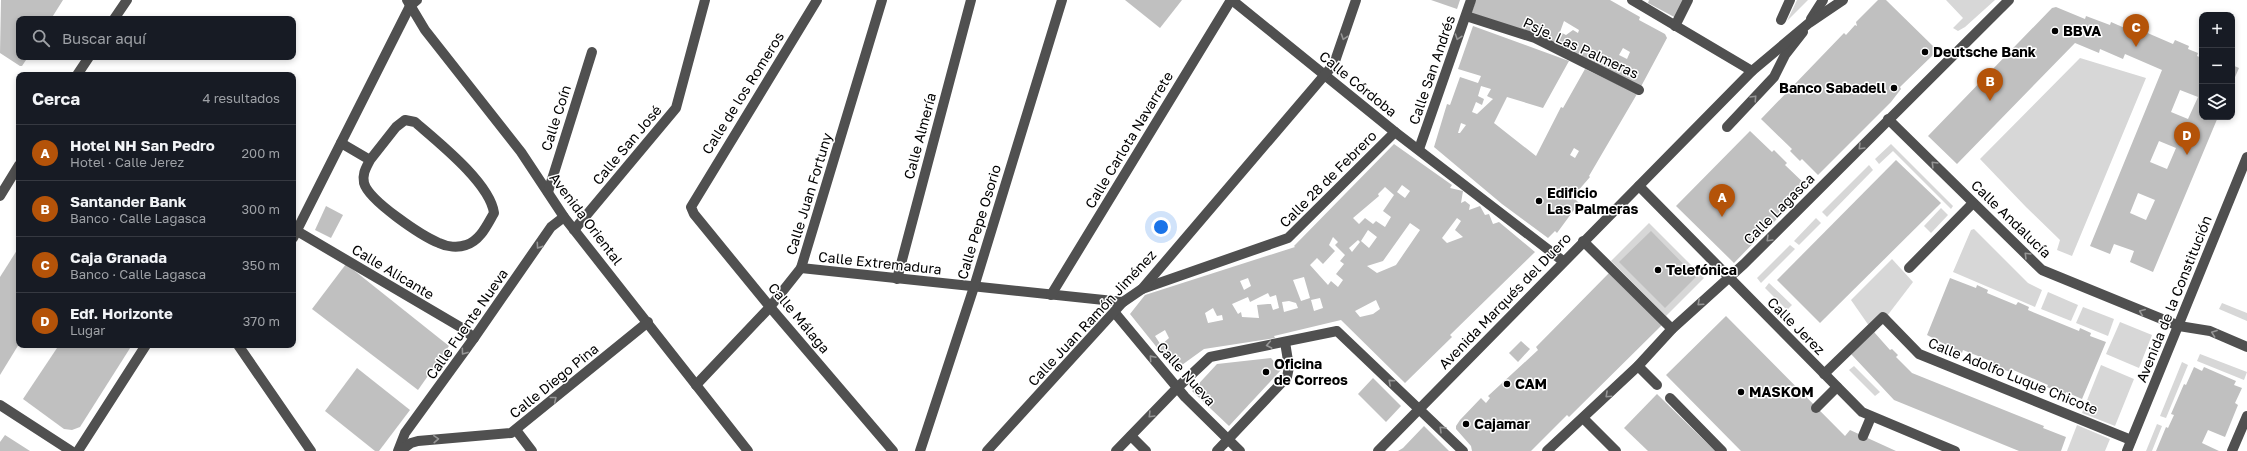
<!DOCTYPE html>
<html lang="es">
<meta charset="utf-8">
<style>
body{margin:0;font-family:"Golos Text",sans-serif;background:#242831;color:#f1f3f6}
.controls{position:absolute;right:12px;top:12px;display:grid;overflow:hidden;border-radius:8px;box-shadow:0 2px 6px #0003}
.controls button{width:36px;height:36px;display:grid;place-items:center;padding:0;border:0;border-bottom:1px solid #363941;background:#171b24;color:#f1f3f6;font:20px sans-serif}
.you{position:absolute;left:1161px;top:227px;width:14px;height:14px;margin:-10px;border:3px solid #fff;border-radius:50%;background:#1a73e8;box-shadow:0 0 0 6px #1a73e833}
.badge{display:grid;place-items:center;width:26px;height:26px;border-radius:50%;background:#b45309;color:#fff;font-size:13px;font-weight:700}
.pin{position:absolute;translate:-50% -33px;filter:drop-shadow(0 1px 2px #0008)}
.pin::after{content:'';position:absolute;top:21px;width:14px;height:12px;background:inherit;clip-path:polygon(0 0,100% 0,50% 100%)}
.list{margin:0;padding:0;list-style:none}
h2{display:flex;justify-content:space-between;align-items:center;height:52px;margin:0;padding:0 16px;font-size:17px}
h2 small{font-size:13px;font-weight:400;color:#9ea1a6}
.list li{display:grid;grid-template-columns:26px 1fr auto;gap:12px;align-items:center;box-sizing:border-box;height:56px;padding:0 16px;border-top:1px solid #363941}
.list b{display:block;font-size:15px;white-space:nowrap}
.list p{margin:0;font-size:13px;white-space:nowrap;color:#9ea1a6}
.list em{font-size:13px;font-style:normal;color:#9ea1a6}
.icon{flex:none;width:22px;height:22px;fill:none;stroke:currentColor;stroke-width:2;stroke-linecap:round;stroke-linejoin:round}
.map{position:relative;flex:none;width:2247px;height:451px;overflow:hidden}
.search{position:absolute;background:#171b24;box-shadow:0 2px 6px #0003;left:16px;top:16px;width:280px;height:44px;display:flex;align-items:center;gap:10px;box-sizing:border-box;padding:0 14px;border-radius:8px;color:#9ea1a6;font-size:15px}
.panel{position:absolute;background:#171b24;box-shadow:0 2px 6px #0003;left:16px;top:72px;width:280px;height:276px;border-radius:8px}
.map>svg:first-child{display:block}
.green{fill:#d7d7d7}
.building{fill:#c0c0c0;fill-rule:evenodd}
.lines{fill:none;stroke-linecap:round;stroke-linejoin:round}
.minor{stroke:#505050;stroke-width:10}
.oneway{stroke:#969696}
.poi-dot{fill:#000;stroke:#fff;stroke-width:1.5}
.labels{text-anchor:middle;stroke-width:3;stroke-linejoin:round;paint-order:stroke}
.poi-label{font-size:14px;font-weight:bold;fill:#000;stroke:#fff;text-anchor:start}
.street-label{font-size:14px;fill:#000;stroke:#fff}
</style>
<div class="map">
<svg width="2247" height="451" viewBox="0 0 2247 451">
<rect width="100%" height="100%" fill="#fff"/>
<g class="green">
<path d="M1797 0H1808L1787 21Z"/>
<path d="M1946 0H1995L1965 27 1958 31 1953 28 1963 18Z"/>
<path d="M2080 58 2146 78 2072 256 2057 250 2060 240 2026 207 1980 159Z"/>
<path d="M1891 144 1953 206 1951 209 1893 151 1879 164 1875 159Z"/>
<path d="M1869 165 1873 170 1827 217 1822 212Z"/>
<path d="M1941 208 1948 215 1931 233 1924 226Z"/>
<path d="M1816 218 1821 223 1799 245 1794 241Z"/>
<path d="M1649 223 1704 278 1666 316 1611 261Z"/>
<path d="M1974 229 2028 283 2042 290 2035 307 1953 272 1971 230Z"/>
<path d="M1790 245 1795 249 1761 283 1757 278Z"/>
<path d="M1892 259 1913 282 1874 333 1851 300Z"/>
<path d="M1769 283 1792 305 1787 310 1765 288Z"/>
<path d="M2048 292 2078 305 2071 321 2041 309Z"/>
<path d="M2222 303 2247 313V321L2219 309Z"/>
<path d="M2083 307 2114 319 2108 336 2076 323Z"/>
<path d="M2120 322 2152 335 2139 368 2106 354Z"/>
<path d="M2200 354 2247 372 2244 380 2197 361Z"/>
<path d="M2182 362 2188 365 2166 418 2160 416Z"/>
<path d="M2101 365 2134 379 2115 426 2082 413Z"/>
<path d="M1854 366 1880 392 1875 396 1849 370Z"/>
<path d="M2157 424 2162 426 2152 451H2146Z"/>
<path d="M2077 425 2110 439 2105 451H2067Z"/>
</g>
<g class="building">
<path d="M1 0H63L51 19H19V57H28L22 66H20L0 53Z"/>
<path d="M1125 0H1182L1160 28Z"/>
<path d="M1431 0H1460L1457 9Z"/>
<path d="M1476 0H1610L1640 17 1639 20 1665 34 1667 38 1637 94 1589 176 1590 177 1577 192 1579 194 1575 199 1579 203 1557 233 1555 231 1548 238 1502 204 1434 147 1447 104 1450 105 1460 77 1478 83 1481 76 1458 69 1473 26 1569 61 1543 108 1507 97 1494 123 1536 156 1561 107 1563 108 1585 69 1625 88 1618 77 1471 14ZM1564 21 1579 30 1578 33 1573 30 1566 35 1560 32ZM1623 48 1630 52 1627 59 1619 55ZM1481 86 1491 89 1487 96 1493 99 1477 114 1472 112 1476 102 1482 105 1484 99 1478 96ZM1461 123 1466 125 1460 133H1458ZM1574 148 1579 151 1575 158 1570 155Z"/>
<path d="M1649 0H1687L1678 19 1648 3Z"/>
<path d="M1878 0H1886L1935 48V53L1900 87 1901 89 1891 102 1818 175 1802 159 1800 161 1790 151 1792 149 1761 119 1844 33 1846 35 1855 25 1857 26 1856 22Z"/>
<path d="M2056 7 2085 19 2086 16 2110 25 2111 22 2134 32 2136 28 2173 44 2175 40 2189 46 2188 49 2198 53 2197 56 2202 58V117H2218L2153 272 2130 262 2134 251 2114 244 2110 254 2090 246 2162 70 2125 54 2123 59 2100 49 2099 53 2075 43 1957 164 1928 136 2052 8ZM2180 90 2198 97 2188 119 2171 112ZM2159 141 2176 148 2167 169 2150 162ZM2138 193 2155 200 2146 220 2130 213Z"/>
<path d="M2232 65 2239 68 2232 84Z"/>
<path d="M1750 131 1772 152 1774 150 1787 163 1785 165 1808 187 1734 263 1676 206Z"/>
<path d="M1394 144 1452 185 1450 188 1463 191 1461 203 1465 201 1470 205 1469 210 1480 206 1485 215 1489 214 1493 224 1499 222 1535 252 1450 335 1452 337 1405 383 1341 320 1274 336 1275 338 1204 349 1175 370 1130 314 1145 295 1295 247 1294 246ZM1402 185 1410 191 1405 198 1397 192ZM1385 187 1394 195 1383 211 1391 217 1385 227 1376 221 1373 224 1365 218 1359 224 1353 218 1379 196 1378 194ZM1457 218 1461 221 1455 230 1463 237 1447 243 1442 238ZM1410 223 1420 230 1396 265 1377 273 1367 266 1383 261ZM1368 230 1377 237 1369 248 1361 241ZM1333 237 1338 242 1335 245 1345 255 1340 261 1344 264 1336 274 1343 280 1338 287 1331 281 1328 285 1310 265 1317 258 1323 264 1335 251 1329 245ZM1358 240 1360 242 1352 252 1349 248ZM1304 277 1310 298 1301 301 1293 280ZM1248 278 1251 286 1244 290 1240 281ZM1268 293 1270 297 1276 295 1279 308 1273 310 1271 304H1268L1257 305 1259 318 1242 317 1241 312 1238 314 1232 304 1248 297 1250 302ZM1320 298 1323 308 1314 311 1311 300ZM1376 300 1380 309 1373 314 1360 317 1355 311ZM1289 301 1296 303 1298 308 1284 312 1282 302ZM1213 308 1217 316 1222 315 1223 320 1208 323 1205 313ZM1165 330 1169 338 1161 345 1155 336Z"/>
<path d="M1896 160 1941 203 1820 323 1777 280Z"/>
<path d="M326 206 343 215 331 238 315 230Z"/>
<path d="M1651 231 1696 277 1665 308 1619 262Z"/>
<path d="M19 247V344L0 375V277Z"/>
<path d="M346 264 449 346 418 390 312 309Z"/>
<path d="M1609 273 1662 325 1569 417 1567 415 1531 451H1472L1471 446 1456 429V426L1460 420 1481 398 1486 403 1490 398 1488 396 1538 350 1536 347Z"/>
<path d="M1950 278 1976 288 1977 285 1988 290 1987 293 2016 305 2018 302 2029 307 2028 310 2079 331 2080 328 2091 333 2090 336 2106 342 2082 399 2066 392 2065 395 2047 387 2048 385 2011 369 2010 372 1992 365 1993 362 1963 350 1962 353 1927 335Z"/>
<path d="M1726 316 1845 436 1850 430 1896 451H1741L1666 375Z"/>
<path d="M1874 332 1890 350 1892 349 1898 355 1896 357 1912 373 2044 426 2043 428 2066 437 2061 451H2019L1894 400 1851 354Z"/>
<path d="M1521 341 1530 349 1518 362 1509 353Z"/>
<path d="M59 345H132L80 427 72 430 64 429 23 399Z"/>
<path d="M1271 358 1281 370 1229 426 1192 391 1217 364Z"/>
<path d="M2194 367 2202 371 2204 367 2236 381 2234 385 2242 388 2235 403 2238 405 2225 437 2208 430 2202 443 2219 451H2156L2166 427 2168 428 2174 415 2171 414 2184 384 2186 385Z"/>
<path d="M357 368 410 410 379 451H375L325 411Z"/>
<path d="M1373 378 1401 406 1386 422 1358 394Z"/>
<path d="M1657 394 1715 451H1648L1624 428Z"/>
<path d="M1424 426 1449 451H1398L1403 448Z"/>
<path d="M5 435 30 451H0V442Z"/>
</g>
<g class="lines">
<g class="minor">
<path d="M407 0 425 30 521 152 564 217 748 451"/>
<path d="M817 0 691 207 694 214 770 307 893 451"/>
<path d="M1232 0 1395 132 1563 261"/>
<path d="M1632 0 1752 71"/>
<path d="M1466 16 1535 38 1639 90"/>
<path d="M114 19 127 0"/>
<path d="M1811 19 1823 0"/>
<path d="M1781 20 1790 0"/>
<path d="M1675 26 1688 0"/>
<path d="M77 75 89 57"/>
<path d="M1888 119 2042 270 2179 326 2210 331 2247 347"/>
<path d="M1727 127 1774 77 1785 55 1803 32"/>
<path d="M341 143 370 160C366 168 362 174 364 183 369 201 422 236 439 243 447 247 458 248 466 245 480 241 487 225 494 213 490 183 438 142 415 122L405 120 396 127 370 160"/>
<path d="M1419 149 1471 0"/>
<path d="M1639 186 1862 412 1955 451"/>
<path d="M548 192 592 52"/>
<path d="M0 196 19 165"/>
<path d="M574 230 676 108 705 0"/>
<path d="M297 231 462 328 474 338"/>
<path d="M293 238 410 6 417 0"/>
<path d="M1583 241 1672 329"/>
<path d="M801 268 1123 302"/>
<path d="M1909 268 1973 203"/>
<path d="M897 279 971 0"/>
<path d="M1142 289 1288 238 1395 132"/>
<path d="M1051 295 1231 0"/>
<path d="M1115 313 1185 397 1240 451"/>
<path d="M238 345 311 451"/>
<path d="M1638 366 1657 385"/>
<path d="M1824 374 1883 317 1919 354 2131 440"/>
<path d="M696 385 770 307 801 268 882 0"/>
<path d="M1670 398 1722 451"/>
<path d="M0 405 71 451"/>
<path d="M1816 408 1837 387"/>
<path d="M1583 418 1616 451"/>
<path d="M516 430 532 451"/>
<path d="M1131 436 1146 451"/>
<path d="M1863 436 1871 417"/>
<path d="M78 451 146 345"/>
<path d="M398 451 405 433 474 338 551 227 564 217"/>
<path d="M400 451 411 443 418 441 511 433 648 322"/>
<path d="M920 451 974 287 1062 0"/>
<path d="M987 451 1123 302 1142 289 1334 64 1356 0"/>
<path d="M1116 451 1178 387 1210 357 1337 331 1463 451"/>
<path d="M1217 451 1287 377 1289 367 1285 342"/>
<path d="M1378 451 1752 71 1809 23 1843 0"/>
<path d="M1547 451 1638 366 1672 329 1744 264 2009 0"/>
<path d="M2127 451 2247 157"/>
<path d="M2232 451 2247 416"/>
</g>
</g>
<defs><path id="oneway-chevron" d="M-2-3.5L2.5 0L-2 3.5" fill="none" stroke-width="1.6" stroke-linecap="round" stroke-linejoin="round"/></defs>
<g class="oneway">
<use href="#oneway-chevron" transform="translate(1344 37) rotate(109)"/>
<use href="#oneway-chevron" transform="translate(1458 37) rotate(109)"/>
<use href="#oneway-chevron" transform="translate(1754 98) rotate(-47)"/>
<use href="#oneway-chevron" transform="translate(1861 147) rotate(135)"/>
<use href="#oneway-chevron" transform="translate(1934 164) rotate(-135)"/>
<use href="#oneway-chevron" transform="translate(1769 239) rotate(135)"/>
<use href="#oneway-chevron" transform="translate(539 246) rotate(125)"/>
<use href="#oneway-chevron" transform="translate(2027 255) rotate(-135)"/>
<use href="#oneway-chevron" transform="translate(1700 303) rotate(138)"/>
<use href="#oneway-chevron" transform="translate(2142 312) rotate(-158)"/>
<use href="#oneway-chevron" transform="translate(2214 333) rotate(-160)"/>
<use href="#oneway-chevron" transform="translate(1269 345) rotate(169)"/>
<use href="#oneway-chevron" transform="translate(464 352) rotate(126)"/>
<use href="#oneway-chevron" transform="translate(1152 358) rotate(-131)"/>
<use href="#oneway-chevron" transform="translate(1391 382) rotate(-138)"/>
<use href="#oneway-chevron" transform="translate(1608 395) rotate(137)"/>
<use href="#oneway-chevron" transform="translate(554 399) rotate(-39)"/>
<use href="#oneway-chevron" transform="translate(1151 415) rotate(134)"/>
<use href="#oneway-chevron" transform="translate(1442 429) rotate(-136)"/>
<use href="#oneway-chevron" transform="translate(436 439) rotate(-3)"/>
</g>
<g class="poi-dot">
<circle cx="2055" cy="31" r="4"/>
<circle cx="1925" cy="52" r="4"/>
<circle cx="1894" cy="88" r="4"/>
<circle cx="1539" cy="201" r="4"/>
<circle cx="1658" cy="270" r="4"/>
<circle cx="1266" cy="372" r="4"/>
<circle cx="1507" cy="384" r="4"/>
<circle cx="1741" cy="392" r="4"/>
<circle cx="1466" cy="424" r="4"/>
</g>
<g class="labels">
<g class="poi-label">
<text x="2063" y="36">BBVA</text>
<text x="1933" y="57">Deutsche Bank</text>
<text x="1886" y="93" text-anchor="end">Banco Sabadell</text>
<text x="1547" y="198">Edificio<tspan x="1547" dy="16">Las Palmeras</tspan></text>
<text x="1666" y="275">Telefónica</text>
<text x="1274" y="369">Oficina<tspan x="1274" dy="16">de Correos</tspan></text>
<text x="1515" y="389">CAM</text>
<text x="1749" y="397">MASKOM</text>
<text x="1474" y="429">Cajamar</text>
</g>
<g class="street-label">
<text transform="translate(1581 48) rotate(25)" y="5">Psje. Las Palmeras</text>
<text transform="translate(1432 70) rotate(-71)" y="5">Calle San Andrés</text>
<text transform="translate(1358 84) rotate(39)" y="5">Calle Córdoba</text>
<text transform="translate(743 93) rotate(-58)" y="5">Calle de los Romeros</text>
<text transform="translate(556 118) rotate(-72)" y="5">Calle Coín</text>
<text transform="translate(920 136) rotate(-75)" y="5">Calle Almería</text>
<text transform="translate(1129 140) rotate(-59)" y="5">Calle Carlota Navarrete</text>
<text transform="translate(627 145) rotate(-50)" y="5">Calle San José</text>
<text transform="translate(1328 179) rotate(-45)" y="5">Calle 28 de Febrero</text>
<text transform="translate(809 194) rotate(-73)" y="5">Calle Juan Fortuny</text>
<text transform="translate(1779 209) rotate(-45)" y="5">Calle Lagasca</text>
<text transform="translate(586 219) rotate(53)" y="5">Avenida Oriental</text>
<text transform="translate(2011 219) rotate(44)" y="5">Calle Andalucía</text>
<text transform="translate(979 222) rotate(-73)" y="5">Calle Pepe Osorio</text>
<text transform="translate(880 263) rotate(6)" y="5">Calle Extremadura</text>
<text transform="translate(393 272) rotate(31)" y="5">Calle Alicante</text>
<text transform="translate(2174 299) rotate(-68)" y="5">Avenida de la Constitución</text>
<text transform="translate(1505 301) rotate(-46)" y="5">Avenida Marqués del Duero</text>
<text transform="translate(799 318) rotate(50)" y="5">Calle Málaga</text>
<text transform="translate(1092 318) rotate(-47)" y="5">Calle Juan Ramón Jiménez</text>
<text transform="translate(467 324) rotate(-55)" y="5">Calle Fuente Nueva</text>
<text transform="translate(1796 326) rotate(45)" y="5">Calle Jerez</text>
<text transform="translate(1186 374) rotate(48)" y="5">Calle Nueva</text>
<text transform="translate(2013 376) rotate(22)" y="5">Calle Adolfo Luque Chicote</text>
<text transform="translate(554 381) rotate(-39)" y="5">Calle Diego Pina</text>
</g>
</g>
</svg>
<div class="controls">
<button>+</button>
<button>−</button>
<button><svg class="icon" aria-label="layers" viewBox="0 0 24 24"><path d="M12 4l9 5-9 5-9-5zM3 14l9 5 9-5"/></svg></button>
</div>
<div class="you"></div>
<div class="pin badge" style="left:1722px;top:217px">A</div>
<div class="pin badge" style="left:1990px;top:101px">B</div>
<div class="pin badge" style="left:2136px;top:47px">C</div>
<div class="pin badge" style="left:2187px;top:155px">D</div>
<div class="search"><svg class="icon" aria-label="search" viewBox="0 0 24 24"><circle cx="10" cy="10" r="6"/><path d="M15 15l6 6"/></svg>Buscar aquí</div>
<section class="panel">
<h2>Cerca<small>4 resultados</small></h2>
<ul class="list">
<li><span class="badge">A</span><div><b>Hotel NH San Pedro</b><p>Hotel · Calle Jerez</p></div><em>200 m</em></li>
<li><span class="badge">B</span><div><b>Santander Bank</b><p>Banco · Calle Lagasca</p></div><em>300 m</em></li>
<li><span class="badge">C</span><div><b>Caja Granada</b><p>Banco · Calle Lagasca</p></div><em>350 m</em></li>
<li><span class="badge">D</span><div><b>Edf. Horizonte</b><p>Lugar</p></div><em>370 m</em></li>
</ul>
</section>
</div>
